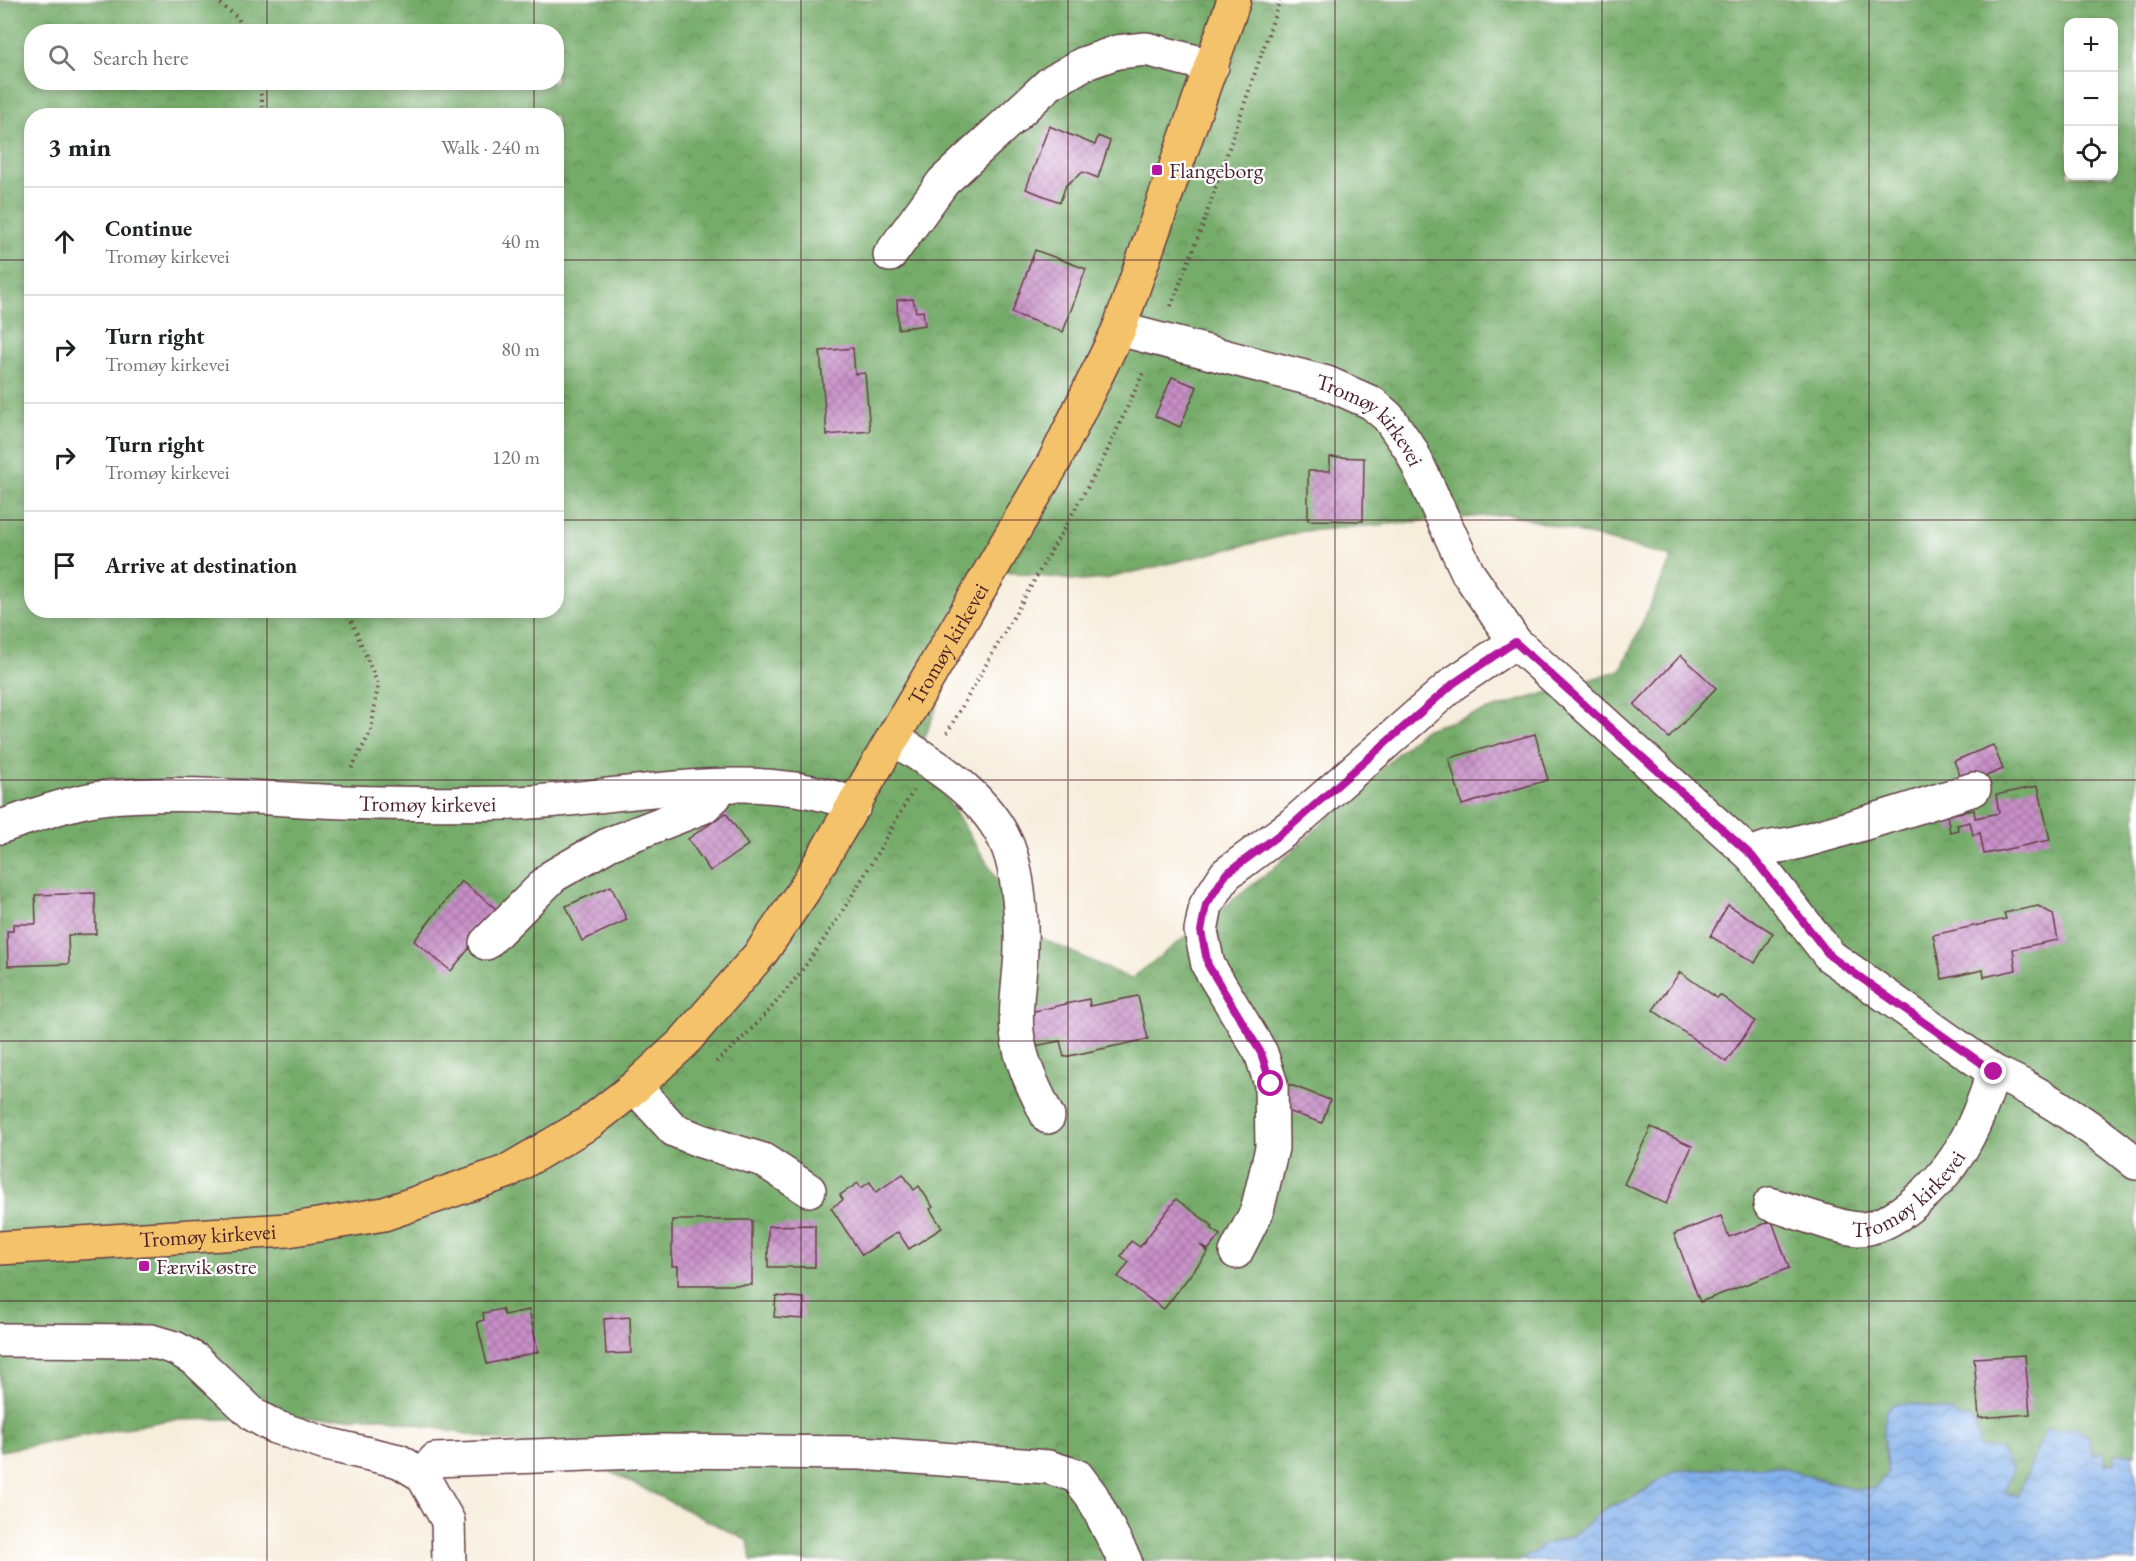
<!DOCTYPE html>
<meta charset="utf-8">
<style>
body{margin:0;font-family:"EB Garamond",serif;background:#f2f2f2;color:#202124}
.controls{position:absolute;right:18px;top:18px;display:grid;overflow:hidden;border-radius:12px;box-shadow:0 3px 9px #0003}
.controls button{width:54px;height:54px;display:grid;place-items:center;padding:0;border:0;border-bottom:2px solid #e0e0e0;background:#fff;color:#202124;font:30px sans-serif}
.stop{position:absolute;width:18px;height:18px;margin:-14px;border:4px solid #b5179e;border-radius:50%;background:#fff}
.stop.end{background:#b5179e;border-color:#fff;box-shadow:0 2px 6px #0008}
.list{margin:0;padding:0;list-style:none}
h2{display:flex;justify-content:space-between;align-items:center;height:78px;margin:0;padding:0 24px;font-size:26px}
h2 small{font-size:20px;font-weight:400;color:#757577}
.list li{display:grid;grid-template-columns:39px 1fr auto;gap:18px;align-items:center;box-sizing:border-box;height:108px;padding:0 24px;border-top:2px solid #e0e0e0}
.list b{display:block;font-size:22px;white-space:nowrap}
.list p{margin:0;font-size:20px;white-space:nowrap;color:#757577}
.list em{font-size:20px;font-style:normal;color:#757577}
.icon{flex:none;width:33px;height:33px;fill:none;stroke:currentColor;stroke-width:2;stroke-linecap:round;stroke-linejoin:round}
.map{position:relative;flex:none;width:2136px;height:1561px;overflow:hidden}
.search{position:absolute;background:#fff;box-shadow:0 3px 9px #0003;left:24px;top:24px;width:540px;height:66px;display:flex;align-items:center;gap:15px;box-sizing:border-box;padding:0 21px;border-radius:24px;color:#757577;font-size:22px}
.panel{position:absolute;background:#fff;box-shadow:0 3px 9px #0003;left:24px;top:108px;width:540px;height:510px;border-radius:24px}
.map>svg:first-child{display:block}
.forest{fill:url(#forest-crowns);stroke:#60664a;stroke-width:1.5;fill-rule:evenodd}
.water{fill:url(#water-waves);stroke:#66688c;stroke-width:1.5}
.building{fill:url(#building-cross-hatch)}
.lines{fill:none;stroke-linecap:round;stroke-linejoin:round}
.minor-casing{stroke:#643e45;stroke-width:36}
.major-casing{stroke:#643e45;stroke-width:36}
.path{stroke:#643e45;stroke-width:4;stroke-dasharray:1.5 4.5;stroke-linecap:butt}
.minor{stroke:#fff;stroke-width:33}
.major{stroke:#f4c26a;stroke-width:33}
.route{stroke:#b5179e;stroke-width:8}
.grid{fill:none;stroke:#4a1f2b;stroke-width:1.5;stroke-opacity:0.55}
.poi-dot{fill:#b5179e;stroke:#fff;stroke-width:2}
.labels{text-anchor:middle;stroke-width:4.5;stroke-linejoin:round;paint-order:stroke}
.poi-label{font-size:22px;fill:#4a1f2b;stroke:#fff;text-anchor:start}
.street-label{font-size:22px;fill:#4a1f2b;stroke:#fff}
</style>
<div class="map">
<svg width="2136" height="1561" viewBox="0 0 2136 1561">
<defs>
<pattern id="forest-crowns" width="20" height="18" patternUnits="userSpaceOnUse" patternTransform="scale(1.5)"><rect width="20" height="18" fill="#76ac6a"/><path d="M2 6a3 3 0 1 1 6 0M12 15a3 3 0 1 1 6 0" fill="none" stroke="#638b57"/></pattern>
<pattern id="water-waves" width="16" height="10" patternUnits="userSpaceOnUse" patternTransform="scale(1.5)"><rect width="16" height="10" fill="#82b1ec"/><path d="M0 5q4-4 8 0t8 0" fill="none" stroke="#6c8fbf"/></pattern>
<pattern id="building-cross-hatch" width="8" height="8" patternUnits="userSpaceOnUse" patternTransform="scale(1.5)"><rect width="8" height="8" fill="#c78fc7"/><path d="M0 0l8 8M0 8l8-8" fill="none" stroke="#a474a2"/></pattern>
</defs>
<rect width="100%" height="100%" fill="#fff"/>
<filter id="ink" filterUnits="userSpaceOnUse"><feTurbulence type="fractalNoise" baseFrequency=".0167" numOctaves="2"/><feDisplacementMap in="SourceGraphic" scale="12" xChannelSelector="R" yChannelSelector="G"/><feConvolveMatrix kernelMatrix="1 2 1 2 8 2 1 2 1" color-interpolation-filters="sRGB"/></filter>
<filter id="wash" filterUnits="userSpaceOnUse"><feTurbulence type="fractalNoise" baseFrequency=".008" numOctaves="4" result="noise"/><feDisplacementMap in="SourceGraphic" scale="24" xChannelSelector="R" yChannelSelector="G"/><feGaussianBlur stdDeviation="1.35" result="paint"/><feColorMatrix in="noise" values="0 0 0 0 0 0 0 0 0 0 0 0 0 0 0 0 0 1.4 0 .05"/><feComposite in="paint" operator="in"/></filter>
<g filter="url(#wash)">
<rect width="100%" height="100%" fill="#f6eddb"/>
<path class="forest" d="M0 0H2136V1454H2115V1463L2105 1464 2103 1451 2093 1456 2086 1435 2018 1496 2005 1491 1979 1447 1975 1423 1883 1435 1888 1474 1874 1488 1857 1490 1774 1466 1675 1471 1633 1498 1606 1508 1572 1536 1544 1545 1521 1561H751L748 1541 579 1456 379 1417 169 1420 0 1451ZM2068 22H2114V176H2068ZM32 32H556V82H32ZM32 116H556V610H32ZM1509 514 1672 557 1621 670 1423 730 1274 868 1131 979 1032 934 918 754 984 589 997 571 1081 581 1105 579 1304 531Z"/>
<path class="water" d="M1894 1404H1916L1955 1413 1958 1417H1969L1975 1423 1979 1447 1998 1448 2013 1469 2005 1491 2018 1496 2046 1428 2058 1430 2076 1427 2086 1435 2093 1456 2103 1451 2105 1464 2115 1463 2114 1454H2136L2132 1455 2136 1477V1561H1521L1544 1545 1572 1536 1606 1508 1633 1498 1675 1471 1774 1466 1857 1490 1874 1488 1888 1474 1883 1435 1886 1411Z"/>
<g id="blocks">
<g class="building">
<path d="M1049 126 1095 145 1098 136 1110 141 1098 178 1083 172 1066 185 1060 202 1026 189Z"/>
<path d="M1035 250 1086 269 1063 332 1012 313Z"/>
<path d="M913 299 916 312 923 311 925 325 898 329 897 300Z"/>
<path d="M853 348 855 374 865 373 870 431 827 435 820 351Z"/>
<path d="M1172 377 1197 387 1180 427 1155 416Z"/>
<path d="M1330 457 1364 458 1363 521 1308 520V471H1330Z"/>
<path d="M1681 655 1716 688 1669 738 1634 705Z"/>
<path d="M1535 734 1548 780 1462 805 1449 758Z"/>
<path d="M1993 745 2003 769 1964 785 1954 761Z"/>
<path d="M2038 786 2050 840 1984 854 1980 833 1973 835 1970 822 1957 825 1958 830 1950 832 1947 815 1974 810 1975 818 1999 813 1996 795Z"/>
<path d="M726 813 748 845 710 871 688 839Z"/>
<path d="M461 881 499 911 451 971 414 941Z"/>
<path d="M611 886 627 920 582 941 566 906Z"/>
<path d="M95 893 96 934 68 935 69 964 8 966 7 931H13V924H36L35 895Z"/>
<path d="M1728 905 1773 933 1755 963 1710 936Z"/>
<path d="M2038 906 2053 914 2058 940 2013 949 2016 970 1984 977 1983 970 1942 979 1933 935 2006 919 2004 913Z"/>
<path d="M1680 972 1717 998 1720 995 1755 1021 1726 1062 1653 1010Z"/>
<path d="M1138 996 1148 1039 1064 1057 1060 1041 1030 1047 1021 1014 1089 999 1090 1006Z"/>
<path d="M1288 1084 1330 1100 1322 1123 1279 1108Z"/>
<path d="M1651 1127 1692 1146 1666 1204 1624 1184Z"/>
<path d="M903 1174 914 1190 919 1186 933 1207 930 1209 942 1228 909 1249 898 1232 862 1255 831 1208 843 1200 840 1195 858 1183 861 1188 870 1182 876 1192Z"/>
<path d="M1176 1199 1213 1226 1211 1228 1220 1235 1208 1250 1200 1245 1208 1252 1164 1309 1118 1277 1129 1262 1121 1256 1131 1241 1140 1247Z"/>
<path d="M1721 1216 1729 1237 1772 1221 1789 1268 1700 1302 1674 1234Z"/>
<path d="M672 1220H752V1285H678V1266H672Z"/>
<path d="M815 1225V1267H768V1226Z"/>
<path d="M776 1296 804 1298 803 1319 774 1317Z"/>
<path d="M502 1309 504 1315 529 1310 538 1352 487 1364 477 1322 484 1320 483 1313Z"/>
<path d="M630 1317 631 1353 606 1354 604 1319Z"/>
<path d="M2025 1355 2030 1414 1979 1418 1974 1358Z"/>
</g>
</g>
</g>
<g filter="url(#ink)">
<use href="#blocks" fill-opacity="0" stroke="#643e45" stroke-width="1.5"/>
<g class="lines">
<g class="minor-casing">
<g id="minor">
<path d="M890 255 943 182 1049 84 1083 64 1117 52 1146 49 1212 66"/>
<path id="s1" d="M1119 329 1327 383 1372 403 1388 417 1411 450 1468 573 1515 642 1752 856 1830 956 1994 1072C2045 1094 2093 1128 2136 1163"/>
<path d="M894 739C937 766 988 797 1008 847 1018 872 1022 918 1021 946 1021 975 1014 1003 1017 1032 1020 1062 1035 1090 1048 1117"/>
<path id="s2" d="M0 827C33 816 75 800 109 797 188 790 267 799 345 802 401 804 458 804 513 803 618 800 757 763 855 805"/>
<path d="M1752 856C1764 845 1780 847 1795 843 1856 827 1915 808 1974 789"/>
<path d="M486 943 553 876 609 844 703 807 715 796 718 786"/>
<path d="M635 1087 674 1130 701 1141 763 1160 809 1190"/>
<path id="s3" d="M1770 1204C1791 1210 1838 1228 1858 1229 1892 1230 1940 1183 1957 1156 1974 1129 1984 1101 1994 1072"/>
<path d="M1236 1252 1257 1211 1272 1148 1271 1084 1261 1053 1208 965 1201 931 1206 905 1226 874 1292 825 1454 683 1515 642"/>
<path d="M0 1340 151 1341 175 1348 196 1360 254 1415 275 1427 326 1444 399 1461 422 1475 448 1521 449 1561"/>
<path d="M422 1475 435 1460 661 1451 861 1453 1048 1467 1077 1476 1092 1496 1125 1561"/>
</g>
</g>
<g class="major-casing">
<g id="major">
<path id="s4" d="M0 1248 288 1230 384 1214 506 1172 589 1123 635 1087 682 1044 761 953 804 890 1054 462 1119 329 1234 0"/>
</g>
</g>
<g class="path">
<path d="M216 0 238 18 245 32"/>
<path d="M259 82 264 116"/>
<path d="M1171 306 1202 227 1280 0"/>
<path d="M347 610 378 685 371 731 351 769"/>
<path d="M947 733 1103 460 1144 371"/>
<path d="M716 1062C806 986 855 891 913 791"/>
</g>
<use href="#minor" class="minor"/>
<use href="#major" class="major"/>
</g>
</g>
<g class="lines" filter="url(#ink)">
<path class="route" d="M1271 1084 1261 1053 1208 965 1201 931 1206 905 1226 874 1292 825 1454 683 1515 642 1752 856 1830 956 1994 1072"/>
</g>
<path class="grid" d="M267 0V32M534 0V32M801 0V1561M1068 0V1561M1335 0V1561M1602 0V1561M1869 0V1561M267 82V116M534 82V116M0 260H32M556 260H2136M0 520H32M556 520H2136M267 610V1561M534 610V1561M0 780H2136M0 1041H2136M0 1301H2136"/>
<g class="poi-dot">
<rect x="1151" y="164" width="12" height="12" rx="3"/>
<rect x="138" y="1260" width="12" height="12" rx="3"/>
</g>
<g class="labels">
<g class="poi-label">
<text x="1169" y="178">Flangeborg</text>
<text x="156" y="1274">Færvik østre</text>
</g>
<g class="street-label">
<text dy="8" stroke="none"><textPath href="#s1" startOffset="273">Tromøy kirkevei</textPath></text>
<text dy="8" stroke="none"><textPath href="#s4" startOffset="1215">Tromøy kirkevei</textPath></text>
<text dy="8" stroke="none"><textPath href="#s2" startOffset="432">Tromøy kirkevei</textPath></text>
<text dy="8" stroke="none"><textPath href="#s3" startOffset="154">Tromøy kirkevei</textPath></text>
<text dy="8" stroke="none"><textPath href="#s4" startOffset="208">Tromøy kirkevei</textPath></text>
</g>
</g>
</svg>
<div class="controls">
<button>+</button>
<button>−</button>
<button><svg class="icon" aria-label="locate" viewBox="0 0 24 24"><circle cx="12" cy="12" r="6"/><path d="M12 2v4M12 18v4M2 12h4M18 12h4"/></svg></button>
</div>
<div class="stop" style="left:1271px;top:1084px"></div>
<div class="stop end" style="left:1994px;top:1072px"></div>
<div class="search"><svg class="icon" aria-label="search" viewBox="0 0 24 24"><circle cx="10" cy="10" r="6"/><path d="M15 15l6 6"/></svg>Search here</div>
<section class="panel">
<h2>3 min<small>Walk · 240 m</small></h2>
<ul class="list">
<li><svg class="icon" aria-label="ahead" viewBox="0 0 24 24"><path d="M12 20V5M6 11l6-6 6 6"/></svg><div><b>Continue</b><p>Tromøy kirkevei</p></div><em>40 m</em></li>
<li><svg class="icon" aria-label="right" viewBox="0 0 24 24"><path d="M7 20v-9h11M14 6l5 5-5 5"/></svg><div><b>Turn right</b><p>Tromøy kirkevei</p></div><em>80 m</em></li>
<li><svg class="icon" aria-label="right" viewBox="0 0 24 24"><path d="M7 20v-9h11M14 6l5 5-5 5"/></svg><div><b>Turn right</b><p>Tromøy kirkevei</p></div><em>120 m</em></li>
<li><svg class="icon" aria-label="arrive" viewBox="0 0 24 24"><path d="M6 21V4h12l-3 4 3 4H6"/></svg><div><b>Arrive at destination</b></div></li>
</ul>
</section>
</div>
